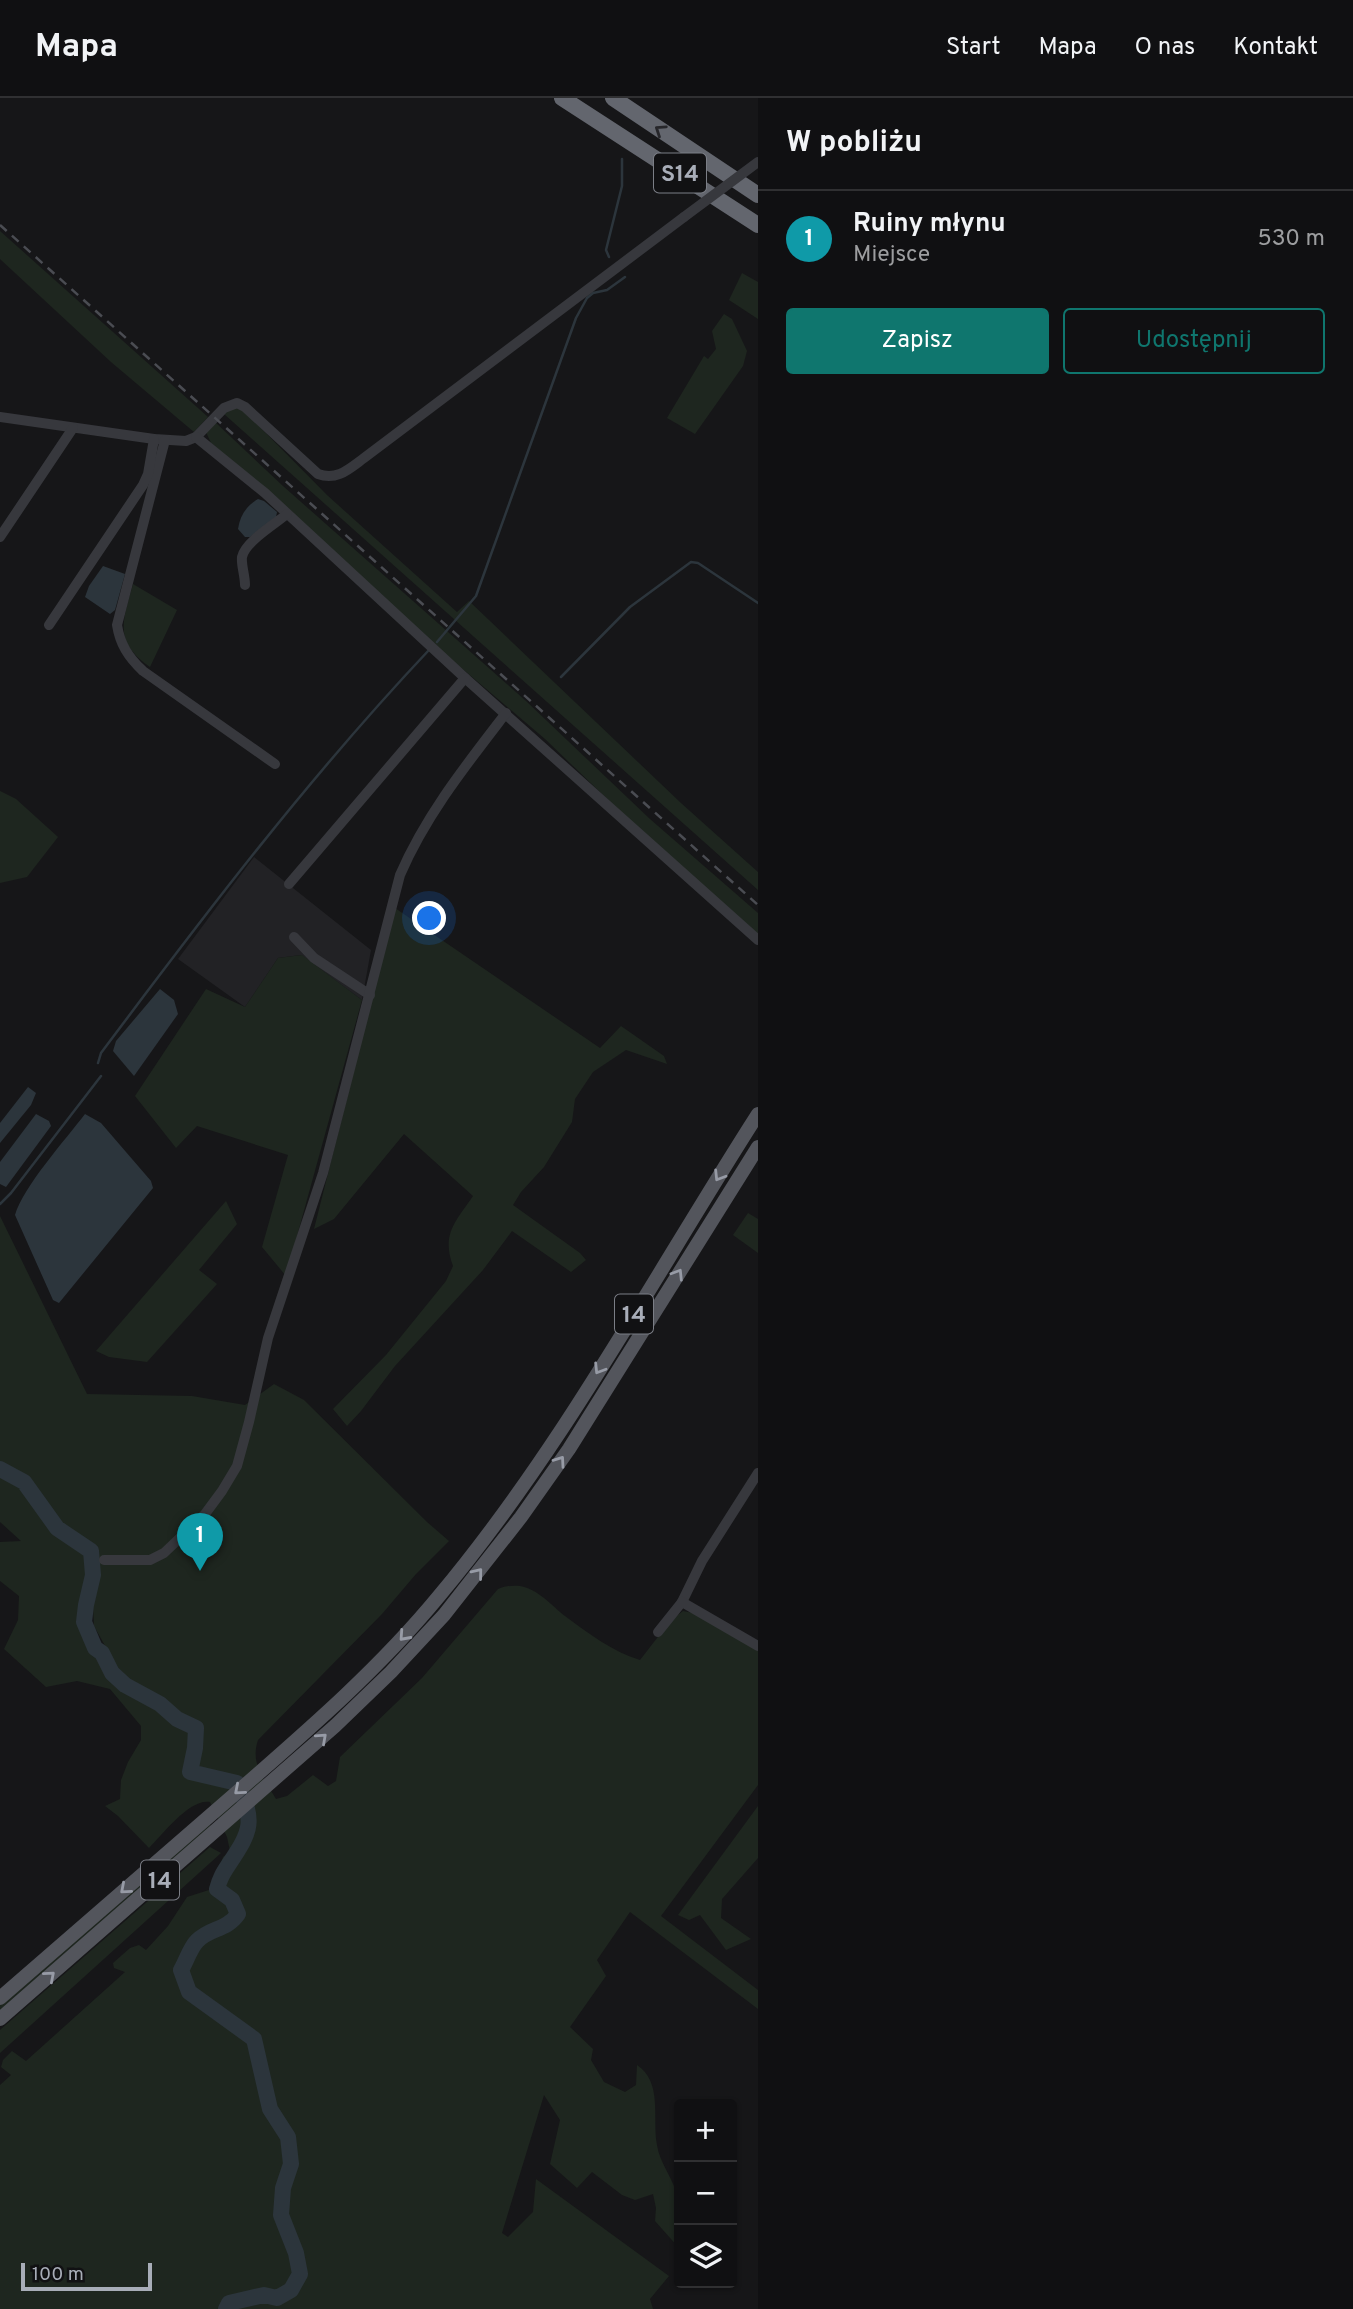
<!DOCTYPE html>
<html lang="pl">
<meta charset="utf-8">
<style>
body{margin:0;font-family:Overpass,sans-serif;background:#19191b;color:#f1f3f6}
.controls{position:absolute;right:21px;bottom:21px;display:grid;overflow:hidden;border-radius:7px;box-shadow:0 2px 5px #0004}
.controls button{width:63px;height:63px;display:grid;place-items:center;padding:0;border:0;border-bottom:2px solid #303032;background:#101012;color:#f1f3f6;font:35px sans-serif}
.scale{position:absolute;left:21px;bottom:18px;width:131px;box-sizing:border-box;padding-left:7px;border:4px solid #a8adb8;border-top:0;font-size:19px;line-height:24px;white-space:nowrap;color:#a8adb8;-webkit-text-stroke:5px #111113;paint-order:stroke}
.you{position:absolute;left:430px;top:821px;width:24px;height:24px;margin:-18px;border:5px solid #fff;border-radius:50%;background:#1a73e8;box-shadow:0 0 0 10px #1a73e833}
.badge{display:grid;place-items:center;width:46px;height:46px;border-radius:50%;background:#0f766e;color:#fff;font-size:23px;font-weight:700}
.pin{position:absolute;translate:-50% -58px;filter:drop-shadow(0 2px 4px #0008)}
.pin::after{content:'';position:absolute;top:37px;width:24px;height:21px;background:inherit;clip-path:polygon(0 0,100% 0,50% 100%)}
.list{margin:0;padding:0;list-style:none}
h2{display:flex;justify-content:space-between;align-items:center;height:91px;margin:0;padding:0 28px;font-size:30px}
h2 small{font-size:23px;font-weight:400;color:#9c9d9f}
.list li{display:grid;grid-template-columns:46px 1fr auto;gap:21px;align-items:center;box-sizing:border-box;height:98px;padding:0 28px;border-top:2px solid #303032}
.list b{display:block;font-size:26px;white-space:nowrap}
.list p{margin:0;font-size:23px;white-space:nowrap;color:#9c9d9f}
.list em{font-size:23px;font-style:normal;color:#9c9d9f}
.actions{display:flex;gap:14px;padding:21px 28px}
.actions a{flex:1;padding:16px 0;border:2px solid #0f766e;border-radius:7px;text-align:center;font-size:24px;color:#0f766e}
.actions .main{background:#0f766e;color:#fff}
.icon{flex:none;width:38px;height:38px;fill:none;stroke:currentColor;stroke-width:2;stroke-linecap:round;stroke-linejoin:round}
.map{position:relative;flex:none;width:758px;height:2211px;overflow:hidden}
header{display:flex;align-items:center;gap:42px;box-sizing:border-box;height:98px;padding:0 35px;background:#101012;border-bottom:2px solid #303032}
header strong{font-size:33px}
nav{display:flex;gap:38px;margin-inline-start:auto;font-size:24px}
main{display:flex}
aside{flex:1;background:#101012}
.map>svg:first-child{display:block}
.built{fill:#222225}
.green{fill:#1e261f}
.water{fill:#2c353c}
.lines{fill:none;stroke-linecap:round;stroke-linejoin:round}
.stream{stroke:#2c353c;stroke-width:2.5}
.river{stroke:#2c353c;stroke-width:16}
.minor{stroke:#37383d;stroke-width:10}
.major{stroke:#53555c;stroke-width:14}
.highway{stroke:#63666e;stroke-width:16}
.rail{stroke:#4a4c52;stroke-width:2.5;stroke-dasharray:9 7;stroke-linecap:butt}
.minor-bridge{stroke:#37383d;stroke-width:10}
.oneway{stroke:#26262a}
.oneway2{stroke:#979ba6}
.labels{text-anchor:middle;stroke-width:5;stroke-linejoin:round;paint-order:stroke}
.shield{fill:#111113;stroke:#7b7e86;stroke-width:2}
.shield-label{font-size:23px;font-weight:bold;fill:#a8adb8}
</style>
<header>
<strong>Mapa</strong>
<nav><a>Start</a><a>Mapa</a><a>O nas</a><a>Kontakt</a></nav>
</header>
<main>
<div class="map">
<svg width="758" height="2211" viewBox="0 0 758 2211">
<rect width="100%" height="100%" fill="#161618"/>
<path class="built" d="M254 759 371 852 362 902 301 857 278 860 245 909 178 861Z"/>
<g class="green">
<path d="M0 133 208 319 194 334 111 264 0 161Z"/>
<path d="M742 175 758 184V221L729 202Z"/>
<path d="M724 216 732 221 747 253 743 268 695 336 667 320 704 258 708 261 716 251 712 233Z"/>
<path d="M233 309 244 313 327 397 457 514 469 503 681 705 758 774V792L224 316Z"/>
<path d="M215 324 283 388 526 603 650 721 758 815V836L627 720 545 641 432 545 211 345 206 334Z"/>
<path d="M133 486 177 512 150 569C113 543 123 523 133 486Z"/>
<path d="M0 693 16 701 58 739 27 779 0 785Z"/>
<path d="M395 810 600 950 621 928 664 958 667 966 626 952 593 974 575 1001 572 1024 544 1069 521 1094 513 1107 580 1155 586 1162 571 1174 512 1133 483 1172 395 1268 361 1313 347 1328 333 1311 386 1257 446 1183 453 1168C441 1136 456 1123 473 1098L404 1036 334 1121 314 1131Z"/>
<path d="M302 857 362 902 286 1178 262 1149 288 1057 197 1028 176 1050 135 998 206 891 245 909 278 860Z"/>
<path d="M226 1103 237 1126 199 1172 217 1186 147 1264 109 1259 96 1253Z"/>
<path d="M748 1115 758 1121V1155L733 1137Z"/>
<path d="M0 1118 87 1296 192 1298 245 1307 274 1286 304 1302 427 1424 449 1443 416 1476 382 1516 258 1642C250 1666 264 1680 276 1701L287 1698 313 1677 328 1688 336 1683 340 1659 422 1580 498 1491C506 1488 512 1487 520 1488 538 1491 551 1507 565 1518 588 1535 613 1554 640 1562L671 1522 683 1513 693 1515 758 1552V1687L661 1818 758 1892V1911L630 1814 597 1862 606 1878 570 1929 593 1951 591 1962 604 1984 625 1994 636 1987 637 1967C663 1984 652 2020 657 2047 659 2064 673 2080 677 2097 681 2113 679 2131 679 2150L655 2123 656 2110 653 2096 635 2102 622 2097 592 2074 577 2090 550 2066 560 2022 544 1997 502 2135 508 2139 533 2114 536 2081 669 2178 650 2201 653 2211H0V1987L11 1977 1 1969 3 1962 12 1953 26 1963 125 1874 114 1870 113 1865 130 1850 139 1847 146 1852 168 1828 187 1799 212 1791 223 1759 230 1753 227 1739 210 1704C190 1700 163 1736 149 1750L118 1718 105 1708 120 1701 121 1682 128 1664 141 1642V1628L110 1591 77 1583 46 1589 4 1551 18 1522 19 1498 0 1483V1444L21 1443 0 1424V1374L20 1386 38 1416 42 1411 57 1430 91 1453 93 1477 86 1507 84 1525 95 1549 102 1555 112 1575 125 1587 142 1596 144 1590 127 1583 118 1571 94 1528 93 1508 99 1478 98 1456 94 1446 60 1424 25 1379 0 1368Z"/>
<path d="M758 1708V1760L722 1801 721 1820 751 1841 726 1852 700 1817 689 1822 678 1817Z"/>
<path d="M209 1725 212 1730 0 1915V1907Z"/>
<path d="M210 1749 221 1755 0 1955V1932Z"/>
</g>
<g class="water">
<path d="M258 401 264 403 277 414 276 419 250 439H245L238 431C240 418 246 408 258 401Z"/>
<path d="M103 468 125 476 115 512 110 516 85 499 89 488Z"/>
<path d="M160 891 174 902 178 916 134 978 113 953 116 943Z"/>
<path d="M28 989 36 995 31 1007 0 1045V1025Z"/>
<path d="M36 1016 49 1023 51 1028 6 1089 0 1086V1064Z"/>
<path d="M85 1016 101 1025 151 1083 153 1090 59 1205 53 1202 15 1117C23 1089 66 1041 85 1016Z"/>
</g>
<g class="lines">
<g class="stream">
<path d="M609 159 606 152 622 88V61"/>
<path d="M437 544 476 498 576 220 587 200 593 195 607 192 625 179"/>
<path d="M561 579 630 509 691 464 698 465 758 505"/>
<path d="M98 965 101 955C205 816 310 678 429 552"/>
<path d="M0 1106 11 1095 101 978"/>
</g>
<path class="river" d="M0 1371 24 1384 57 1430 91 1453 93 1477 86 1507 84 1524 95 1550 102 1555 112 1575 125 1587 160 1606 177 1621 196 1630 195 1650 190 1674 237 1685C255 1723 252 1732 229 1766 223 1775 220 1780 217 1791L232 1802 238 1816C226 1833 211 1829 197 1843 190 1850 186 1864 181 1872L189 1894 254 1941 270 2011 288 2039 291 2066 283 2090 281 2117 296 2155 300 2176 291 2192 277 2200 264 2197 229 2205 226 2211"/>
<g class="minor">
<path d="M0 319 154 341 186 343 196 339 224 310 237 305 245 309 318 376C337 383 349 371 364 360L684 119"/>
<path d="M196 339 265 395 465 580 758 842"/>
<path d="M165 342 117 527C120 546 128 559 143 573L275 666"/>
<path d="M0 439 73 330"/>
<path d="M245 487C245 477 241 467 242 459 245 444 275 426 287 416"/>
<path d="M49 527 143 387 148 376 154 341"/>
<path d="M289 786 465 580"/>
<path d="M294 839 314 860 370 897"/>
<path d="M104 1462H150L164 1455 205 1416 222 1393 237 1368 249 1324 268 1240 323 1075 400 777C426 717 466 667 506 615"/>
<path d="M682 1504 702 1463 758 1375"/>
<path d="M658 1534 682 1504 758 1548"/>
</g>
<g class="major">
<path d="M0 1900C79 1832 157 1763 236 1695 307 1633 379 1571 439 1498 563 1350 654 1178 758 1016"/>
<path d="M0 1921 335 1628 391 1574 444 1517 521 1419 569 1351 758 1049"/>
</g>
<g class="highway">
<path d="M562 0 758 127"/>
<path d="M613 0 758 97"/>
</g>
<path class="rail" d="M0 127 758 807"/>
<path class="minor-bridge" d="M684 119 758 64"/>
</g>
<defs><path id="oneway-chevron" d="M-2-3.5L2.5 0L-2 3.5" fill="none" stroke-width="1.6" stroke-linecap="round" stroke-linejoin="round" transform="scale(1.75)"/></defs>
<use class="oneway" href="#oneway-chevron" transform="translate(660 32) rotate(-146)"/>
<g class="oneway2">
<use href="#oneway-chevron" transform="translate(719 1078) rotate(122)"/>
<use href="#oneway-chevron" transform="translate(678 1176) rotate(-58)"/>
<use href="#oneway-chevron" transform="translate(599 1271) rotate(122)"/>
<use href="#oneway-chevron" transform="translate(560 1363) rotate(-55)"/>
<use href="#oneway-chevron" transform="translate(478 1475) rotate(-51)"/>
<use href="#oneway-chevron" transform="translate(404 1538) rotate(132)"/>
<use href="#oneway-chevron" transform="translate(322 1640) rotate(-42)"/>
<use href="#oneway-chevron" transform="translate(239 1692) rotate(139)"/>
<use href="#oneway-chevron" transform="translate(125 1791) rotate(139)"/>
<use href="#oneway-chevron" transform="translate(50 1878) rotate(-41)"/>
</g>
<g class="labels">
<g class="shield">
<rect x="654" y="55.5" width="52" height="39" rx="5"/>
<rect x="615" y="1196.5" width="38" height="39" rx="5"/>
<rect x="141" y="1762.5" width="38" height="39" rx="5"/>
</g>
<g class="shield-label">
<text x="680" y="83">S14</text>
<text x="634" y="1224">14</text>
<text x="160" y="1790">14</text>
</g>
</g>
</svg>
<div class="controls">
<button>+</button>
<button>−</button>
<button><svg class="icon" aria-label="layers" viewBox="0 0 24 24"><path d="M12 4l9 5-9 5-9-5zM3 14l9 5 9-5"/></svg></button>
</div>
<div class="scale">100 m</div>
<div class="you"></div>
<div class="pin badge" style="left:200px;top:1473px;background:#0f9aa8">1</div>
</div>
<aside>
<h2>W pobliżu<small></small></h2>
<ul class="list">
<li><span class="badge" style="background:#0f9aa8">1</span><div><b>Ruiny młynu</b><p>Miejsce</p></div><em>530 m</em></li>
</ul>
<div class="actions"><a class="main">Zapisz</a><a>Udostępnij</a></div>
</aside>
</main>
